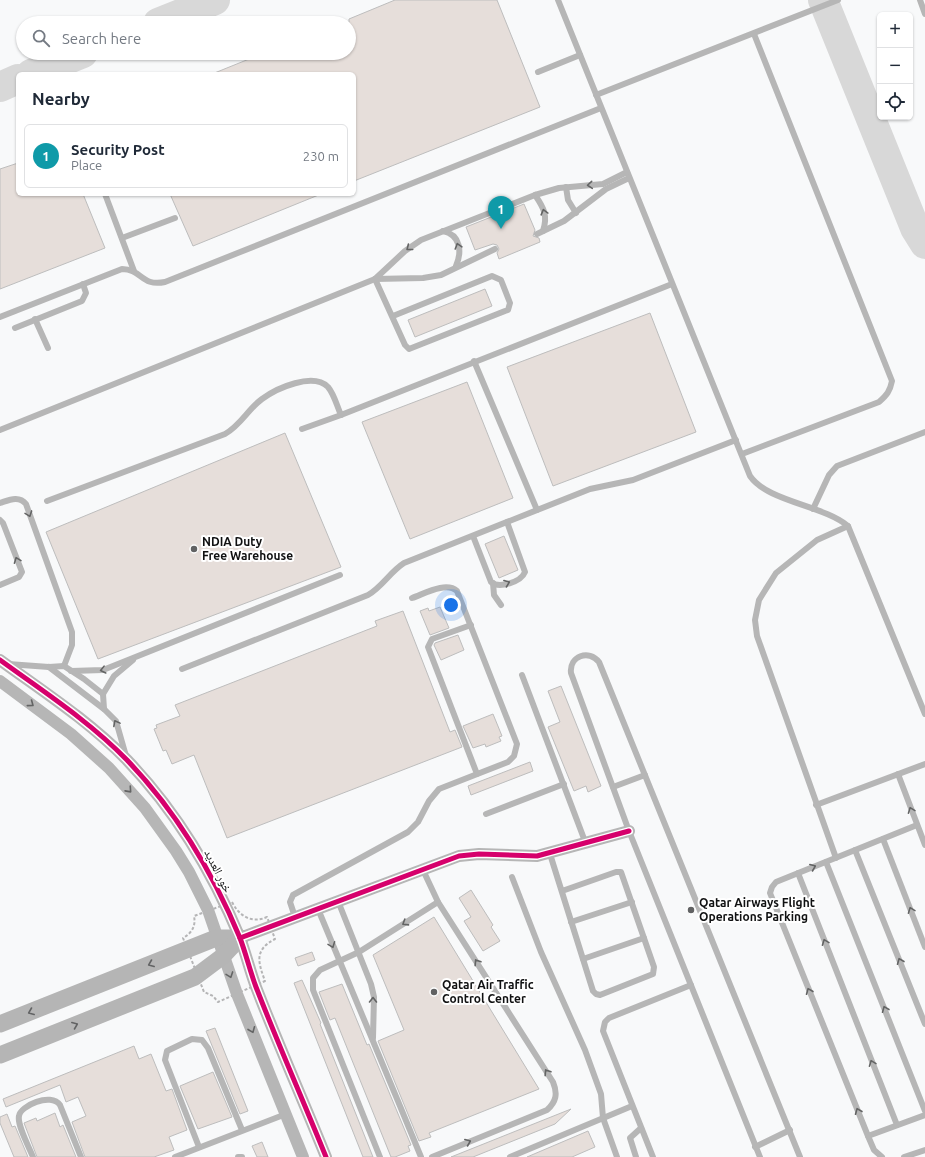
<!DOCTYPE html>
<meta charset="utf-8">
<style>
body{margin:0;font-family:Ubuntu,"Noto Naskh Arabic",sans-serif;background:#f6f6f7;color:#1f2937}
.controls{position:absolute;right:12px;top:12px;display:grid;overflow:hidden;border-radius:6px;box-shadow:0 1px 3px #0004}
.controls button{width:36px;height:36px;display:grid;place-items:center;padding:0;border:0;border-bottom:1px solid #e0e1e3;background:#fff;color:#1f2937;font:20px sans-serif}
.you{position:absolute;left:451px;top:605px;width:14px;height:14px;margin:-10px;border:3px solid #fff;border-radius:50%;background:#1a73e8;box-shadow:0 0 0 6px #1a73e833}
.badge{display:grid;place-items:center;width:26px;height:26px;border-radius:50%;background:#616263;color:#fff;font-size:13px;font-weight:700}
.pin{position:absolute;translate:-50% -33px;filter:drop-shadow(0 1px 2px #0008)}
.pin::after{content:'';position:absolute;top:21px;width:14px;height:12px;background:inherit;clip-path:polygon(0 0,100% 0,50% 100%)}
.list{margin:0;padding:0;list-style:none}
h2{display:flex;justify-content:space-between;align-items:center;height:52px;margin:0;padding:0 16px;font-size:17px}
h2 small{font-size:13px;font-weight:400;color:#747a83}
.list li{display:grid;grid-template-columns:26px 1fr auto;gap:12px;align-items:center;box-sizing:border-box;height:64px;margin:0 8px 8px;padding:0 8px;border:1px solid #e0e1e3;border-radius:6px}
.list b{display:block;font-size:15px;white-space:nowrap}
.list p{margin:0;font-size:13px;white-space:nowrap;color:#747a83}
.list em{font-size:13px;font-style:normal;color:#747a83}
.icon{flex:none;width:22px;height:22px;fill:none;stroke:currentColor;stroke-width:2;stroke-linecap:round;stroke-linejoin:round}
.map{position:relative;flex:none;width:925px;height:1157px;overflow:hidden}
.search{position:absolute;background:#fff;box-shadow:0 1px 3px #0004;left:16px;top:16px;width:340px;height:44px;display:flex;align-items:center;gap:10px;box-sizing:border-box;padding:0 14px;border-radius:22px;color:#747a83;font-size:15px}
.panel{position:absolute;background:#fff;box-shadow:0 1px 3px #0004;left:16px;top:72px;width:340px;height:124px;border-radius:6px}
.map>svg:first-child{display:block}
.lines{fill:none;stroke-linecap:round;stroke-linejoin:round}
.taxiway{stroke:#d8d8d8;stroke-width:30}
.building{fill:#e6deda;stroke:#bdbdbd}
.path{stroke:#b5b5b6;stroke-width:2;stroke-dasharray:3 2;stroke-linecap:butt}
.lane{stroke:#b6b6b6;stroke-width:6}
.street{stroke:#b6b6b6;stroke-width:12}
.secondary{stroke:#b5b5b5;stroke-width:17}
.cycleway-casing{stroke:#fff;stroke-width:8}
.cycleway{stroke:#d6006c;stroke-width:5}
.oneway{stroke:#636464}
.oneway2{stroke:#626364}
.poi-dot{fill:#616263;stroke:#fff;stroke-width:1.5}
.labels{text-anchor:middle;stroke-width:4;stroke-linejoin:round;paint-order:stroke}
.poi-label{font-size:12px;font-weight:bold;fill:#101112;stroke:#fff;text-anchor:start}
.street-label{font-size:12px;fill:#101112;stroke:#fff}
</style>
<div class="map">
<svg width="925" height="1157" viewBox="0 0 925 1157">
<rect width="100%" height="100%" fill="#f8f9fa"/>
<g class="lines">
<g class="taxiway">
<path d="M823 0 915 228 925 244"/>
<path d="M158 23 215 0"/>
<path d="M31 74 83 53"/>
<path d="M0 87 18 79"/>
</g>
</g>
<g class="building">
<path d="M395 0H497L540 107 354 181V74H212L264 53H349V19Z"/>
<path d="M18 163V194H83L105 248 0 289V169Z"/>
<path d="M170 194H321L193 246Z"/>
<path d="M524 204 535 230 533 236 539 238 540 242 499 259 497 253 499 249 497 245 493 244 475 250 466 227Z"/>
<path d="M485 289 492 306 415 337 408 320Z"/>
<path d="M650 313 696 432 553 486 507 367Z"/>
<path d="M467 382 513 498 410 539 362 422Z"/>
<path d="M285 433 341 567 98 659 46 532Z"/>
<path d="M504 536 518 570 499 578 485 544Z"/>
<path d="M440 607 449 628 430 635 420 611 428 608 429 611Z"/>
<path d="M403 611 450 732 455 730 462 747 227 838 194 755 172 764 166 750 163 751 154 729 157 728 156 725 180 716 175 705 377 626 375 621Z"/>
<path d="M458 635 464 650 441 660 434 645 435 643Z"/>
<path d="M561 686 601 786 588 792 586 786 574 791 548 727 560 722 548 691Z"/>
<path d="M493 714 502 736 499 737 501 741 486 747 485 744 473 748 463 726Z"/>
<path d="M530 762 533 771 471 795 468 786Z"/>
<path d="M471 890 493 925 491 927 500 941 483 951 464 921 471 917 459 898Z"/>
<path d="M434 917 539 1089 429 1133 431 1137 419 1141 378 1041 404 1030 373 955Z"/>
<path d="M312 952 315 960 298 966 295 958Z"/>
<path d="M302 980 321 1023 320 1024 373 1157H363L294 983Z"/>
<path d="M342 984 367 1045 369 1044 411 1145 408 1146 410 1151 395 1157H391L335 1018 330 1020 319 992Z"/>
<path d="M215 1028 248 1111 240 1114 206 1031Z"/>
<path d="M134 1046 139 1059 151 1054 166 1091 172 1089 187 1130 169 1137 174 1150 154 1157H85L72 1122 86 1116 78 1097 66 1102 60 1085 6 1107 3 1099Z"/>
<path d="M213 1072 232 1117 198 1129 180 1086Z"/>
<path d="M571 1109 555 1124 473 1157H451Z"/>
<path d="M55 1113 60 1127 63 1125 76 1157H37L24 1123 36 1118 37 1121Z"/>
<path d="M7 1114 12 1127 15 1126 28 1157H14L0 1123V1117Z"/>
<path d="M588 1131 595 1147 572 1157H527Z"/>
<path d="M262 1142 268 1157H257L252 1146Z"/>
</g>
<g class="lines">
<path class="path" d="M232 902C239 916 252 924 267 917L275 939C254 950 258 962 265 981L218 1002 213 996 204 992 183 938C192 933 196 926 194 916Z"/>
<g class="lane">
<path d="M558 0 750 476C768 502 823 505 848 526L925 714"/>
<path d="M920 0 925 14"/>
<path d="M538 72 580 55"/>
<path d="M596 95 838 0"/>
<path d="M566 187 568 200 576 213"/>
<path d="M105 194 134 271"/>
<path d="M535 195C544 208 548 216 543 231"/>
<path d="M443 231C461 235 462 252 456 266"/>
<path d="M537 234 564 221 606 189 629 178"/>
<path d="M122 238 175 218"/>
<path d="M375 279 405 345 409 349 505 311 508 310 510 303 501 280 492 276 393 316"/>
<path d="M375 279 423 278 441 275 495 249"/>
<path d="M0 317 122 269C142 269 141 287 165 282L601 108"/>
<path d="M35 319 48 348"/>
<path d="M15 328 82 301 86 293 83 284"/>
<path d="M474 361 537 510"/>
<path d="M302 429 341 415"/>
<path d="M0 430 375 279 405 251 421 240 535 195 559 188 603 184 627 172"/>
<path d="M742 454 879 402C887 395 890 391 892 381L754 34"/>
<path d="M47 501 225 434C241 425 248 409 262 399 277 388 313 372 328 387 334 394 337 406 341 415L672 284"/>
<path d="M0 503C9 500 19 495 26 504L72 632V645L64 666"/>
<path d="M813 509 829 475 837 466 925 432"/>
<path d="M0 520 3 523 22 572 19 577 0 585"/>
<path d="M473 536 491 582C499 589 521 582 525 572L507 522"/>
<path d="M493 583 494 595 501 605"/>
<path d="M471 625 432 639 428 647 477 774"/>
<path d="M8 664 49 667 64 666 84 679 103 694 104 709 116 721 126 756"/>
<path d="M49 667 104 709"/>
<path d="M182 669 368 595C382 587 390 572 404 563L590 489 633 480 736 440"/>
<path d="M71 671 103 670 340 575"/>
<path d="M522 675 586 844"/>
<path d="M103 694 114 676 133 660"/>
<path d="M898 774 925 845"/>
<path d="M613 787 645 775"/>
<path d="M816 805 925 764"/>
<path d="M486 814 564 784"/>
<path d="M883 839 925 947"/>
<path d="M855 850 925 1024"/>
<path d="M550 854 593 991 596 994 600 995 653 974 654 967 621 872H616L562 891"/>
<path d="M836 858 757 636 755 620 759 600 776 573 817 540 848 526"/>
<path d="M826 862 925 1111"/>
<path d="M423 870 438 902 553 1082C558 1094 556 1102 547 1110L432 1157"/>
<path d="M798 873 897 1125"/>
<path d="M512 877 541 952 585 1050 601 1094 603 1118 617 1157"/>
<path d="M338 901 371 984 374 997 373 1038"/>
<path d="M318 909C352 991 387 1074 421 1157"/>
<path d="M295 917 290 902 293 895 408 832 418 822 429 801 439 789 508 762 514 756 517 744 457 591C446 581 424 594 412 598"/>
<path d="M571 922 632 902"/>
<path d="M583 959 644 938"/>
<path d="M868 1136 925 1115"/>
<path d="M199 1147 165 1060 167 1051 192 1039 202 1040 208 1048 242 1130"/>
<path d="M755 1147 790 1130"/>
<path d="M33 1157C29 1147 17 1125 19 1116 20 1106 51 1092 60 1105L81 1157"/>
<path d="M175 1157 286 1114"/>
<path d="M238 1157H242"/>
<path d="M380 1157 313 990V978L320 970 359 952 438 902"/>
<path d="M510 1157 632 1106"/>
<path d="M636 1157 630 1138 641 1128"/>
<path d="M653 1157 603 1031 605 1022 609 1018 691 985"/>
<path d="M760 1157 629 831 571 673C569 656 589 649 599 662L800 1157"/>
<path d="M882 1157 874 1150 868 1136 770 893 772 887 776 882 917 825"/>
<path d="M904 1157 925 1150"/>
</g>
<g class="street">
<path d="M0 660C44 692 89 721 127 760 176 811 213 873 240 938 246 954 250 971 256 987 278 1044 303 1100 326 1157"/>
<path d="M0 681 71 734 109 768 145 808 176 851 189 872 208 910 237 994 303 1157"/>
<path d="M240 938 459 856 479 854 537 856 629 831"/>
</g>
<g class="secondary">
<path d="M0 1024 216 938H240"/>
<path d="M0 1055 195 977 223 956 240 938"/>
</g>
<g class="cycleway-casing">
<g id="cycleway">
<path d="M0 660C44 692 89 721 127 760 176 811 213 873 240 938 246 954 250 971 256 987 278 1044 303 1100 326 1157"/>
<path d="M240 938 459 856 479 854 537 856 629 831"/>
</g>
</g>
<use href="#cycleway" class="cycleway"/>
</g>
<defs><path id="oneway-chevron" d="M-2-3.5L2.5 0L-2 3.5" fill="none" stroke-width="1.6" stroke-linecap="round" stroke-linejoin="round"/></defs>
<g class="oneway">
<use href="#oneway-chevron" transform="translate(590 185) rotate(175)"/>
<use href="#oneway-chevron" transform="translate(544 212) rotate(-105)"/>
<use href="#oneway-chevron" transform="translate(458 246) rotate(-107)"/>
<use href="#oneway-chevron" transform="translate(409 248) rotate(142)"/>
<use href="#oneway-chevron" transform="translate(29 514) rotate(70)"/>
<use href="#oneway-chevron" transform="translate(17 560) rotate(-111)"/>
<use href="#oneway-chevron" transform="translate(507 583) rotate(-21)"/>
<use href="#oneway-chevron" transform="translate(103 670) rotate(166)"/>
<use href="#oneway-chevron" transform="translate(31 704) rotate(37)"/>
<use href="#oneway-chevron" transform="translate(116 723) rotate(-118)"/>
<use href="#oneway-chevron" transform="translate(129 790) rotate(48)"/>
<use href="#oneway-chevron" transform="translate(911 810) rotate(-111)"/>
<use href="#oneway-chevron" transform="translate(813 867) rotate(-22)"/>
<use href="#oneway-chevron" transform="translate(911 910) rotate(-111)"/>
<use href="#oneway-chevron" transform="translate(405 923) rotate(148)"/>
<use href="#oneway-chevron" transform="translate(825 942) rotate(-111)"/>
<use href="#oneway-chevron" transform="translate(332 945) rotate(69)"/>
<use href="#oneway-chevron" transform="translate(900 961) rotate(-112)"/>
<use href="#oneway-chevron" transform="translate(477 962) rotate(-123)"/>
<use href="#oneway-chevron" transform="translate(230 975) rotate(70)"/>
<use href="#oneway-chevron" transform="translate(809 991) rotate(-112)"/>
<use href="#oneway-chevron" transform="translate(373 1000) rotate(-90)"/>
<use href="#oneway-chevron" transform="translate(885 1009) rotate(-112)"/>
<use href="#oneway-chevron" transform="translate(252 1030) rotate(68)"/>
<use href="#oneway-chevron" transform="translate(872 1063) rotate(-111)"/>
<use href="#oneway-chevron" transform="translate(547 1072) rotate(-123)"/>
<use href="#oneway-chevron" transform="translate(858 1111) rotate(-112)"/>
<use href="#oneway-chevron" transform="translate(468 1142) rotate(-22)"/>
</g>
<g class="oneway2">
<use href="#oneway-chevron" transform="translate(151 964) rotate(158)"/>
<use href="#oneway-chevron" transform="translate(31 1012) rotate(158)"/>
<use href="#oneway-chevron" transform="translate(75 1025) rotate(-22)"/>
</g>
<g class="poi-dot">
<circle cx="194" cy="549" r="4"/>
<circle cx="691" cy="910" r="4"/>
<circle cx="434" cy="992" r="4"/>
</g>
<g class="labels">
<g class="poi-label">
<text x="202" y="546">NDIA Duty<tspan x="202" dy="14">Free Warehouse</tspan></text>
<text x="699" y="907">Qatar Airways Flight<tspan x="699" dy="14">Operations Parking</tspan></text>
<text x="442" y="989">Qatar Air Traffic<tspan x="442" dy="14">Control Center</tspan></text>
</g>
<g class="street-label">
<text transform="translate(218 871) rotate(63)" y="4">خور العديد</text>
</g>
</g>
</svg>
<div class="controls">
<button>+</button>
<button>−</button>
<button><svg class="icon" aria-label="locate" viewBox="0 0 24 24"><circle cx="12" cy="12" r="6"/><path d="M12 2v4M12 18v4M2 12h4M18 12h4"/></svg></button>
</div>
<div class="you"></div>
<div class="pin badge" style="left:501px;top:229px;background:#0f9aa8">1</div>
<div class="search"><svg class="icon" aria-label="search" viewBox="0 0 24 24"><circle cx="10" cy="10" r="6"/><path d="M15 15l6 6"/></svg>Search here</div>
<section class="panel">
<h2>Nearby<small></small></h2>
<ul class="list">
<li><span class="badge" style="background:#0f9aa8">1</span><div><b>Security Post</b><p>Place</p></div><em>230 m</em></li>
</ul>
</section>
</div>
